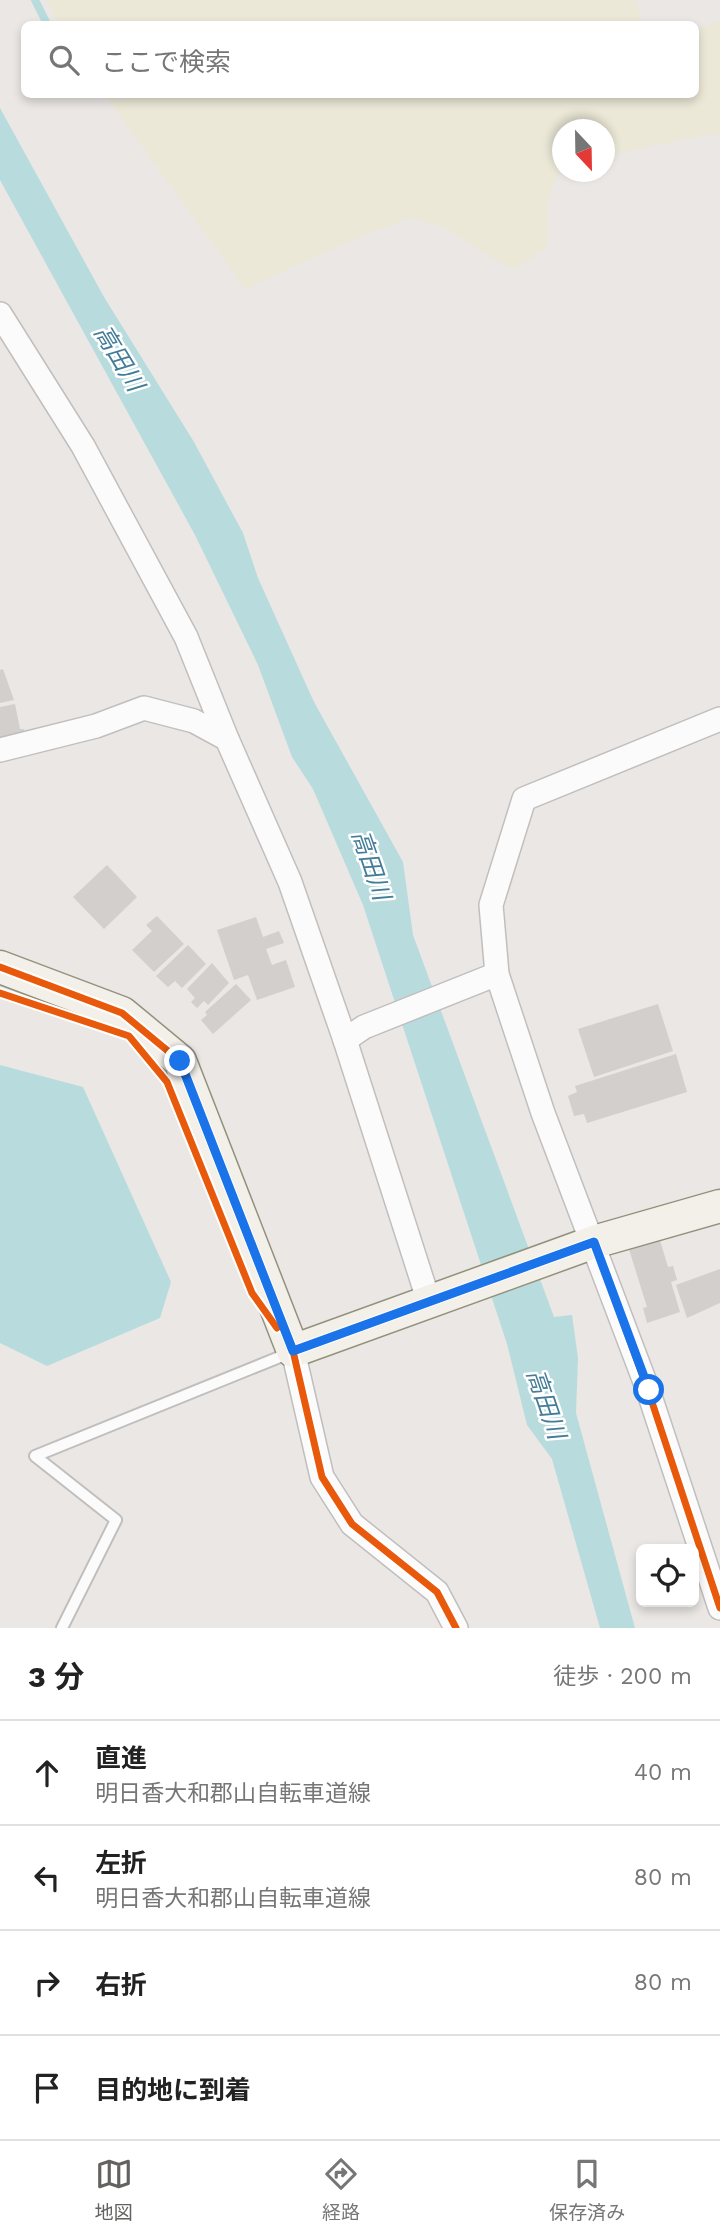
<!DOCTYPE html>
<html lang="ja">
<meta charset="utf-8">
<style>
body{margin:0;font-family:"Work Sans","Noto Sans JP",sans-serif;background:#f6f6f6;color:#222}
.controls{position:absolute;right:21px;bottom:21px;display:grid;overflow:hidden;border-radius:10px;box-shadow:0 4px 10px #0003}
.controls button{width:63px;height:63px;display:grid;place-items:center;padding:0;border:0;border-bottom:2px solid #e0e0e0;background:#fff;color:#222;font:35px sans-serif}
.compass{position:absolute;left:552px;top:119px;width:63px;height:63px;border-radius:50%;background:#fff;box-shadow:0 4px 10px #0003;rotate:158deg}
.stop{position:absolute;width:21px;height:21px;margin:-16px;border:5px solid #1a73e8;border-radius:50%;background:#fff}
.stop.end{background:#1a73e8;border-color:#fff;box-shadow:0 2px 7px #0008}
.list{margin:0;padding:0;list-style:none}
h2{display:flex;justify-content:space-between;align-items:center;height:91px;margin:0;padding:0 28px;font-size:30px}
h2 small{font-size:23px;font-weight:400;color:#767676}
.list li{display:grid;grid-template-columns:46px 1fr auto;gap:21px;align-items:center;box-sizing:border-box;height:105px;padding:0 28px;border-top:2px solid #e0e0e0}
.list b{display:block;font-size:26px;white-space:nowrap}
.list p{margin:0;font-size:23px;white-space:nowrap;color:#767676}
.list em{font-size:23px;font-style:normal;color:#767676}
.icon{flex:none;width:38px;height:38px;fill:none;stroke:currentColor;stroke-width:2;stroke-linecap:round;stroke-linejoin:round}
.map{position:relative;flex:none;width:720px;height:1628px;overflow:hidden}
.search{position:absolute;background:#fff;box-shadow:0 4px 10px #0003;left:21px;right:21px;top:21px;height:77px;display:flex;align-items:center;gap:18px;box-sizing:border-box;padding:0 24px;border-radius:10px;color:#767676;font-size:26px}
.sheet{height:511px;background:#fff}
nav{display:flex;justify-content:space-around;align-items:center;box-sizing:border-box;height:98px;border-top:2px solid #e0e0e0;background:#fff;font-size:19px;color:#767676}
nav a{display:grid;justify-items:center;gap:4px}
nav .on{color:#636261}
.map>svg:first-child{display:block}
.farmland{fill:#ebe8d7}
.water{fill:#b8dcdd}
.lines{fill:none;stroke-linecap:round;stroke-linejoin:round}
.stream{stroke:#b8dcdd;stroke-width:8}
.building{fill:#d2cfcc}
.lane-casing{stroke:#c1bfbe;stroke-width:14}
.street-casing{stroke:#c1bfbe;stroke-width:26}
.secondary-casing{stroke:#93917d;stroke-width:35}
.lane{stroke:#fcfbfb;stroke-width:10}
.street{stroke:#fcfbfb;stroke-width:23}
.secondary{stroke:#f2f0e9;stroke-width:32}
.cycleway-casing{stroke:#fff;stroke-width:11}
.cycleway{stroke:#e8590c;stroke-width:7}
.route{stroke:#1a73e8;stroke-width:9}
.labels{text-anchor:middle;stroke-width:5;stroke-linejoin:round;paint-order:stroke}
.water-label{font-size:24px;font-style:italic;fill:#457d98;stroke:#fff}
</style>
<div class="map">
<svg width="720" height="1628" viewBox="0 0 720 1628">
<rect width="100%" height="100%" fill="#eae7e4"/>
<g class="farmland">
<path d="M46 0H637L642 24H59Z"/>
<path d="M720 20V135L712 134 605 156 604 130H562L564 172 558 174 548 201 547 247 513 270 443 227 410 218 363 235 245 289 105 95 696 94V30Z"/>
</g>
<g class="water">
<path d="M0 108 104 297 194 442 243 533 258 578 314 702 403 862 413 935 554 1317 572 1315 578 1358 576 1413 635 1628H600L552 1459 527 1425 507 1344 363 905 313 789 292 757 258 665 195 535 0 180Z"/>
<path d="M0 1065 83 1087 171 1282 160 1318 47 1366 0 1343Z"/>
</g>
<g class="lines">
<path class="stream" d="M35 0 47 24"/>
</g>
<g class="building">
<path d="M3 669 14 700 0 703V670Z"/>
<path d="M15 704 20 729H24L25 736 0 740V707Z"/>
<path d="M107 865 137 897 104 929 73 897Z"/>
<path d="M157 916 184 944 154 972 132 950 152 931 146 925Z"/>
<path d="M256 917 263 937 279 931 284 943 266 949 272 965 286 960 295 987 257 1000 248 975 234 980 217 930Z"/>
<path d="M188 945 206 964 182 988 175 981 168 987 156 976Z"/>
<path d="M212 963 229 983 208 1005 204 1001 197 1008 191 1002 195 998 187 989Z"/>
<path d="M236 984 251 1000 213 1034 201 1020 207 1015 205 1012Z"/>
<path d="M658 1004 673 1051 594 1077 578 1029Z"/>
<path d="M676 1054 687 1092 587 1123 584 1114 574 1116 568 1096 577 1092 575 1086Z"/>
<path d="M659 1237 668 1267 673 1266 677 1280 671 1282 680 1312 647 1323 643 1308 647 1307 628 1246Z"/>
<path d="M720 1269V1303L687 1318 676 1285Z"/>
</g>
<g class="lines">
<g class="lane-casing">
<path id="lane" d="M62 1628 116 1520 35 1456 292 1352"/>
</g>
<g class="street-casing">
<g id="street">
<path d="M0 314 83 446 186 637 227 739"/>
<path d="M720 719 524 799 491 905 497 974 543 1113 648 1390 720 1608"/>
<path d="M0 750 96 726 144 708 194 721 227 739 290 882 345 1040 429 1302"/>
<path d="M345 1040 364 1027 497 974"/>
<path d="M293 1351 322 1477 352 1524 437 1592 456 1628"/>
</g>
</g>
<g class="secondary-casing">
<path id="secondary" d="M0 967 122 1013 180 1061 293 1351 594 1242 720 1206"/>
</g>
<use href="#lane" class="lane"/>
<use href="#street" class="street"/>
<use href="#secondary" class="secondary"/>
<g class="cycleway-casing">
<g id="cycleway">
<path d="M0 967 122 1013 180 1061 293 1351 322 1477 352 1524 437 1592 456 1628"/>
<path d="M0 993 129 1036 167 1082 252 1293 277 1328"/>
<path d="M293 1351 594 1242 648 1390 720 1608"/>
</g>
</g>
<use href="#cycleway" class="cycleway"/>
</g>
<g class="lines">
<path class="route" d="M180 1061 293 1351 594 1242 649 1390"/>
</g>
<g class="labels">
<g class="water-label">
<text transform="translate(119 358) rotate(59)" y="8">高田川</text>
<text transform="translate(371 865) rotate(71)" y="8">高田川</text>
<text transform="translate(546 1404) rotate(71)" y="8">高田川</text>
</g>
</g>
</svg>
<div class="controls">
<button><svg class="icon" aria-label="locate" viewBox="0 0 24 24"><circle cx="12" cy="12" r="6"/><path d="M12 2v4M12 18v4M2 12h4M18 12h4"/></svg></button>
</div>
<svg class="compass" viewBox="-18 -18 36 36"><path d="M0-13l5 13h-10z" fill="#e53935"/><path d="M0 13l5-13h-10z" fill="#767676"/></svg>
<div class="stop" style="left:649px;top:1390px"></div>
<div class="stop end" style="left:180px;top:1061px"></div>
<div class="search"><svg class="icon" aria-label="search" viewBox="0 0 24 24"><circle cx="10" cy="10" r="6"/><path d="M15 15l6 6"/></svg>ここで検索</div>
</div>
<section class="sheet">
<h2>3 分<small>徒歩 · 200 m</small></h2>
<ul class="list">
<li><svg class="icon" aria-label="ahead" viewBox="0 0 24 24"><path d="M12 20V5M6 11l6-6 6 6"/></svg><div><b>直進</b><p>明日香大和郡山自転車道線</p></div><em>40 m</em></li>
<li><svg class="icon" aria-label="left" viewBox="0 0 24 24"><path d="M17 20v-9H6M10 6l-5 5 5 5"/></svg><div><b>左折</b><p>明日香大和郡山自転車道線</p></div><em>80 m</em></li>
<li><svg class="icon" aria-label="right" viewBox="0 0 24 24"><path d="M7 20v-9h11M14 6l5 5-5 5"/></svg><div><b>右折</b></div><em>80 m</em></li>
<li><svg class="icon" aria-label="arrive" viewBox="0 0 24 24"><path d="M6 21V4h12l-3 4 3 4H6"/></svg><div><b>目的地に到着</b></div></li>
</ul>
</section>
<nav>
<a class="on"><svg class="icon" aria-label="map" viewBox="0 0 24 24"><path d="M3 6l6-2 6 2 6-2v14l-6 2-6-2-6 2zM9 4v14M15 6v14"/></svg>地図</a>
<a><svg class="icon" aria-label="directions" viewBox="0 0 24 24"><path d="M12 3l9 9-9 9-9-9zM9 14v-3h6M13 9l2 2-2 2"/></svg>経路</a>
<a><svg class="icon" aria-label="saved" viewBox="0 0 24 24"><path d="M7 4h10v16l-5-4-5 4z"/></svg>保存済み</a>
</nav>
